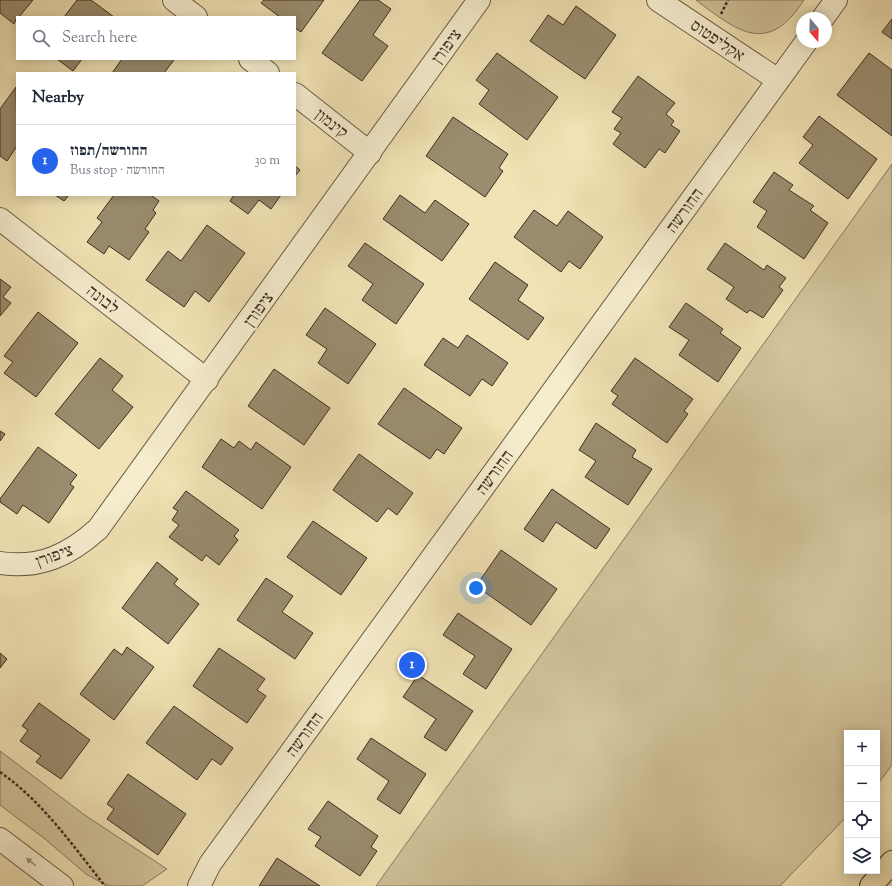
<!DOCTYPE html>
<meta charset="utf-8">
<style>
body{margin:0;font-family:"Sorts Mill Goudy","Frank Ruhl Libre",serif;background:#f6f6f7;color:#1f2937}
.controls{position:absolute;right:12px;bottom:12px;display:grid;overflow:hidden;border-radius:0px;box-shadow:0 2px 10px #0003}
.controls button{width:36px;height:36px;display:grid;place-items:center;padding:0;border:0;border-bottom:1px solid #e0e1e3;background:#fff;color:#1f2937;font:20px sans-serif}
.compass{position:absolute;left:796px;top:12px;width:36px;height:36px;border-radius:50%;background:#fff;box-shadow:0 2px 10px #0003;rotate:161deg}
.you{position:absolute;left:476px;top:588px;width:14px;height:14px;margin:-10px;border:3px solid #fff;border-radius:50%;background:#1a73e8;box-shadow:0 0 0 6px #1a73e833}
.badge{display:grid;place-items:center;width:26px;height:26px;border-radius:50%;background:#2563eb;color:#fff;font-size:13px;font-weight:700}
.pin{position:absolute;translate:-50% -50%;border:2px solid #fff;box-shadow:0 1px 4px #0006}
.list{margin:0;padding:0;list-style:none}
h2{display:flex;justify-content:space-between;align-items:center;height:52px;margin:0;padding:0 16px;font-size:17px}
h2 small{font-size:13px;font-weight:400;color:#747a83}
.list li{display:grid;grid-template-columns:26px 1fr auto;gap:12px;align-items:center;box-sizing:border-box;height:72px;padding:0 16px;border-top:1px solid #e0e1e3}
.list b{display:block;font-size:15px;white-space:nowrap}
.list p{margin:0;font-size:13px;white-space:nowrap;color:#747a83}
.list em{font-size:13px;font-style:normal;color:#747a83}
.icon{flex:none;width:22px;height:22px;fill:none;stroke:currentColor;stroke-width:2;stroke-linecap:round;stroke-linejoin:round}
.map{position:relative;flex:none;width:892px;height:886px;overflow:hidden}
.search{position:absolute;background:#fff;box-shadow:0 2px 10px #0003;left:16px;top:16px;width:280px;height:44px;display:flex;align-items:center;gap:10px;box-sizing:border-box;padding:0 14px;border-radius:0px;color:#747a83;font-size:15px}
.panel{position:absolute;background:#fff;box-shadow:0 2px 10px #0003;left:16px;top:72px;width:280px;height:124px;border-radius:0px}
.map>svg:first-child{display:block}
.green{fill:#d2c49c;stroke:#877a60}
.building{fill:#9a8d6f;stroke:#3c2f23}
.lines{fill:none;stroke-linecap:round;stroke-linejoin:round}
.minor-casing{stroke:#695c48;stroke-width:24}
.highway-casing{stroke:#3c2f23;stroke-width:24}
.path{stroke:#3c2f23;stroke-width:2.5;stroke-dasharray:3 2;stroke-linecap:butt}
.minor{stroke:#f6edcf;stroke-width:22}
.highway{stroke:#f1e3b5;stroke-width:22}
.oneway{fill:#998e79}
.labels{text-anchor:middle;stroke-width:4;stroke-linejoin:round;paint-order:stroke}
.street-label{font-size:17px;fill:#3c2f23;stroke:#f6edcf}
</style>
<div class="map">
<svg width="892" height="886" viewBox="0 0 892 886">
<rect width="100%" height="100%" fill="#f1e3b5"/>
<filter id="stains"><feTurbulence type="fractalNoise" baseFrequency=".005" numOctaves="4"/><feColorMatrix values="0 0 0 0 .2 0 0 0 0 .09 0 0 0 0 .02 0 0 0 .5 -.17"/></filter>
<radialGradient id="worn" r=".72"><stop offset=".6" stop-color="#630" stop-opacity="0"/><stop offset="1" stop-color="#630" stop-opacity=".3"/></radialGradient>
<g class="green">
<path d="M696 0H804C768 56 738 32 696 0Z"/>
<path d="M892 164V765L877 785V733H847V816L780 886H376Z"/>
<path d="M0 751 86 816 167 869 142 886H111L104 884 86 874 45 839 0 805Z"/>
</g>
<g class="building">
<path d="M0 0H33L19 17H17L14 24 0 13Z"/>
<path d="M77 0H91L114 17H64Z"/>
<path d="M264 0H324L301 32 295 28V17H280L261 3Z"/>
<path d="M360 0H378L391 9 373 35 388 46 362 81 322 53Z"/>
<path d="M576 6 616 35 585 79 530 41 548 15 563 25Z"/>
<path d="M892 19V39L882 32Z"/>
<path d="M497 53 558 97 527 140 479 104 489 90 476 80Z"/>
<path d="M869 53 892 70V136L837 95Z"/>
<path d="M57 59H82L73 71Z"/>
<path d="M122 59H173L174 60 164 73H112Z"/>
<path d="M638 76 675 103 666 114 674 121 671 125 680 131 665 153 659 149 645 168 613 144 621 133 614 129 622 118 612 112Z"/>
<path d="M16 87 17 146 7 161 0 156V109Z"/>
<path d="M819 116 877 159 848 199 799 163 813 145 803 137Z"/>
<path d="M453 117 508 154 499 168 503 171 485 197 426 156Z"/>
<path d="M295 166 300 170 295 176Z"/>
<path d="M774 172 793 185 789 190 814 206 810 210 828 223 804 259 757 227 767 211 753 202Z"/>
<path d="M55 195H69L64 201Z"/>
<path d="M114 195H151L159 201 153 210 156 213 145 229 149 232 129 260 109 246 104 254 87 242 102 222 97 218Z"/>
<path d="M234 195H281L271 209 259 200 248 214 230 201Z"/>
<path d="M400 195 425 213 435 200 469 224 442 261 383 219Z"/>
<path d="M534 210 557 226 568 211 603 237 580 269 569 261 561 272 514 237Z"/>
<path d="M207 225 245 253 209 302 195 291 184 307 146 280 168 251 181 261Z"/>
<path d="M365 243 424 284 396 324 362 300 373 284 348 266Z"/>
<path d="M725 243 764 270 767 265 786 278 779 287 783 290 763 318 750 310 747 313 726 299 734 287 707 269Z"/>
<path d="M495 262 528 285 518 300 544 318 528 340 469 299Z"/>
<path d="M0 279 11 287 3 297 11 303 0 316Z"/>
<path d="M686 303 723 329 720 333 741 348 718 382 679 355 689 340 669 327Z"/>
<path d="M325 308 376 344 348 384 318 363 327 349 306 335Z"/>
<path d="M38 312 78 343 36 397 4 373 13 362 4 356Z"/>
<path d="M467 335 508 363 492 386 482 379 470 396 424 365 443 338 458 348Z"/>
<path d="M100 358 123 376 112 390 133 407 99 449 55 414Z"/>
<path d="M635 358 693 399 684 411 688 414 667 443 612 404 618 396 611 391Z"/>
<path d="M274 369 330 408 304 445 248 406Z"/>
<path d="M404 388 462 428 444 454 437 449 430 459 378 424Z"/>
<path d="M596 423 636 450 632 457 652 469 628 505 585 477 596 461 579 450Z"/>
<path d="M0 431 5 434 0 441Z"/>
<path d="M221 439 234 448 239 441 251 450 256 442 291 467 262 509 202 467Z"/>
<path d="M38 447 77 475 70 484 74 487 49 523 23 505 17 514 0 502V499Z"/>
<path d="M359 454 413 493 397 515 388 508 377 522 333 490Z"/>
<path d="M552 489 610 529 596 549 556 522 543 542 524 529Z"/>
<path d="M186 491 239 530 234 536 238 540 219 565 206 555 202 561 169 537 179 525 172 520 178 511 173 508Z"/>
<path d="M313 521 367 558 341 595 287 557Z"/>
<path d="M501 550 557 589 531 625 476 586Z"/>
<path d="M157 562 178 579 174 584 199 604 168 644 122 608Z"/>
<path d="M266 578 293 596 282 612 313 633 295 659 237 620Z"/>
<path d="M458 613 512 649 486 689 463 674 475 656 443 635Z"/>
<path d="M127 647 154 667 114 720 80 694 114 649 122 655Z"/>
<path d="M219 648 265 679 257 690 266 696 247 723 193 686Z"/>
<path d="M0 653 7 659 0 668Z"/>
<path d="M418 675 473 711 446 751 424 737 436 719 403 697Z"/>
<path d="M39 703 90 740 61 779 36 762 41 756 20 741 28 730 22 726Z"/>
<path d="M174 706 233 748 221 765 212 759 197 780 146 743Z"/>
<path d="M371 738 426 774 400 814 377 799 389 781 357 759Z"/>
<path d="M128 774 186 814 158 855 107 819 114 809 107 804Z"/>
<path d="M328 801 378 836 371 847 377 851 360 876 315 846 321 837 308 829Z"/>
<path d="M277 858 320 886H259Z"/>
</g>
<g class="lines">
<g class="minor-casing">
<g id="minor">
<path d="M174 0 196 17"/>
<path d="M658 0 778 80"/>
<path d="M823 18 836 0"/>
<path d="M250 59 268 73"/>
<path d="M295 94 370 153"/>
<path d="M0 219 207 380"/>
<path d="M0 563C40 569 69 555 98 529L479 0"/>
<path d="M0 839 62 886"/>
<path d="M199 886 210 864 806 42"/>
</g>
</g>
<g class="highway-casing">
<path id="highway" d="M871 886 892 862"/>
</g>
<g class="path">
<path d="M721 14 728 0"/>
<path d="M0 772C43 802 73 846 105 886"/>
</g>
<use href="#minor" class="minor"/>
<use href="#highway" class="highway"/>
</g>
<defs><path id="oneway-solid" d="M-6-.8H1V-3.2L6.5 0L1 3.2V.8H-6Z"/></defs>
<use class="oneway" href="#oneway-solid" transform="translate(31 862) rotate(-143)"/>
<g class="labels">
<g class="street-label">
<text transform="translate(718 40) rotate(34)" y="6">אקליפטוס</text>
<text transform="translate(446 46) rotate(-54)" y="6">ציפורן</text>
<text transform="translate(332 123) rotate(38)" y="6">קינמון</text>
<text transform="translate(684 210) rotate(-54)" y="6">החורשה</text>
<text transform="translate(103 299) rotate(38)" y="6">לבונה</text>
<text transform="translate(258 309) rotate(-54)" y="6">ציפורן</text>
<text transform="translate(494 472) rotate(-54)" y="6">החורשה</text>
<text transform="translate(54 555) rotate(-20)" y="6">ציפורן</text>
<text transform="translate(304 734) rotate(-54)" y="6">החורשה</text>
</g>
</g>
<rect width="100%" height="100%" filter="url(#stains)"/>
<rect width="100%" height="100%" fill="url(#worn)"/>
</svg>
<div class="controls">
<button>+</button>
<button>−</button>
<button><svg class="icon" aria-label="locate" viewBox="0 0 24 24"><circle cx="12" cy="12" r="6"/><path d="M12 2v4M12 18v4M2 12h4M18 12h4"/></svg></button>
<button><svg class="icon" aria-label="layers" viewBox="0 0 24 24"><path d="M12 4l9 5-9 5-9-5zM3 14l9 5 9-5"/></svg></button>
</div>
<svg class="compass" viewBox="-18 -18 36 36"><path d="M0-13l5 13h-10z" fill="#e53935"/><path d="M0 13l5-13h-10z" fill="#747a83"/></svg>
<div class="you"></div>
<div class="pin badge" style="left:412px;top:665px">1</div>
<div class="search"><svg class="icon" aria-label="search" viewBox="0 0 24 24"><circle cx="10" cy="10" r="6"/><path d="M15 15l6 6"/></svg>Search here</div>
<section class="panel">
<h2>Nearby<small></small></h2>
<ul class="list">
<li><span class="badge">1</span><div><b>החורשה/תפוז</b><p>Bus stop · החורשה</p></div><em>30 m</em></li>
</ul>
</section>
</div>
